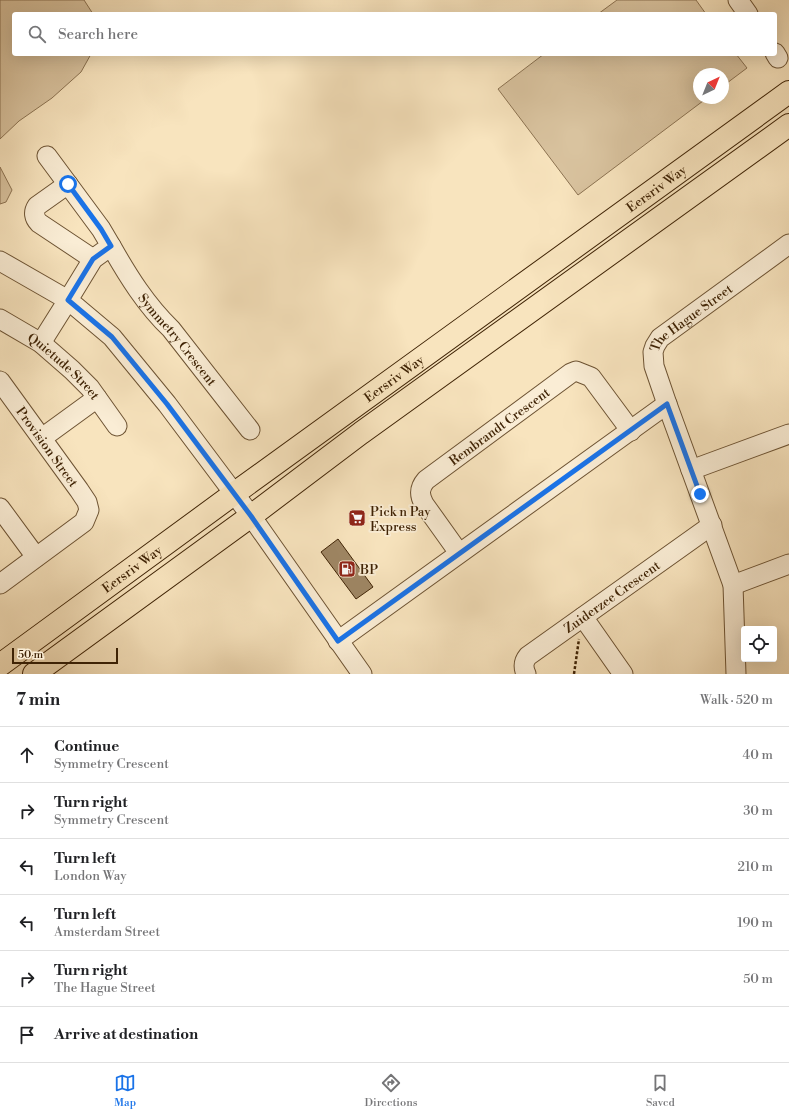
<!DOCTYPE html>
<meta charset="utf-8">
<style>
body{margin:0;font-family:"Libre Bodoni",serif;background:#f2f2f2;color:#202124}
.controls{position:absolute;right:12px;bottom:12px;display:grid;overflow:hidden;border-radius:4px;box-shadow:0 4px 16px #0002}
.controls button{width:36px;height:36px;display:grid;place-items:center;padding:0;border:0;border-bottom:1px solid #e0e0e0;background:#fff;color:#202124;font:20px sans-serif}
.compass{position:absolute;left:693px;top:68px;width:36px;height:36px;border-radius:50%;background:#fff;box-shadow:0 4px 16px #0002;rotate:43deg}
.scale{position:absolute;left:12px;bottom:10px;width:106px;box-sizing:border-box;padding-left:4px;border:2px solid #3f2305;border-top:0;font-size:11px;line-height:14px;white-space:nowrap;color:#3f2305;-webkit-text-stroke:3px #faedd5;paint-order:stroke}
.stop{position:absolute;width:12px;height:12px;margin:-9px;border:3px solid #1a73e8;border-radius:50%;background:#fff}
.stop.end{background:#1a73e8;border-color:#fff;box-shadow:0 1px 4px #0008}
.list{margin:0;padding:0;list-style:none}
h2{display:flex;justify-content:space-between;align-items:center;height:52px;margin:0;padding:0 16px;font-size:17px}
h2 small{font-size:13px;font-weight:400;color:#757577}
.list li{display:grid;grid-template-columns:26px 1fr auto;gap:12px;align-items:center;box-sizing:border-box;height:56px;padding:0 16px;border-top:1px solid #e0e0e0}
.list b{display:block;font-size:15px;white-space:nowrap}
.list p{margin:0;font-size:13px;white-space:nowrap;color:#757577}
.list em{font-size:13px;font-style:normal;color:#757577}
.icon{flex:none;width:22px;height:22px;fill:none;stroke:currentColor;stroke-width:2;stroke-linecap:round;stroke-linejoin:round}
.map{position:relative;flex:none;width:789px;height:674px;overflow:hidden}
.search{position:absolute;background:#fff;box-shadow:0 4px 16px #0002;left:12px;right:12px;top:12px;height:44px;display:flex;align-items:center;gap:10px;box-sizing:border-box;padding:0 14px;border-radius:4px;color:#757577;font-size:15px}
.sheet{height:388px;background:#fff}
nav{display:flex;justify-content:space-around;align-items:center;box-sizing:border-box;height:56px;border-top:1px solid #e0e0e0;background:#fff;font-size:11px;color:#757577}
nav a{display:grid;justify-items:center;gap:2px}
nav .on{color:#1a73e8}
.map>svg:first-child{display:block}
.green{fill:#d9c39f;stroke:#8c7352}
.building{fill:#9f8765;stroke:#3f2305}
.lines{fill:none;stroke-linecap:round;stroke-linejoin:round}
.minor-casing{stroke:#6d5333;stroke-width:21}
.major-casing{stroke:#3f2305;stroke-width:24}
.path{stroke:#3f2305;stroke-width:2.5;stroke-dasharray:3 2;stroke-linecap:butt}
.minor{stroke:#faedd5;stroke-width:19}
.major{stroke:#f8e4be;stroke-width:22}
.route{stroke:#1a73e8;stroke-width:5}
.labels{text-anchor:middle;stroke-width:3.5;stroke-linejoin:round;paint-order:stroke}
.street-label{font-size:13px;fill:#3f2305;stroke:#faedd5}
.poi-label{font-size:13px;fill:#3f2305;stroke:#faedd5;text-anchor:start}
</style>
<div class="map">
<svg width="789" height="674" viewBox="0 0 789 674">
<rect width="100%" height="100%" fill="#f8e4be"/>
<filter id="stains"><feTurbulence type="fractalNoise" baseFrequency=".005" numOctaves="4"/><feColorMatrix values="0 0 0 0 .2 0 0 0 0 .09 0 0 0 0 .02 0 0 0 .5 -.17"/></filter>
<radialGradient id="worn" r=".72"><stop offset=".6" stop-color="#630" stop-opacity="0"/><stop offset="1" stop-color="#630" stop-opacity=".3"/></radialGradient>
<g class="green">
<path d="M0 0H84L93 14H14V54H91L81 72 52 98 19 121 0 139Z"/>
<path d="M617 0H696L706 14H598Z"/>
<path d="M544 54H736L747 68 723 86V74H699V98H707L578 195 498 89Z"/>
<path d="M0 167 12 190 6 202 0 204Z"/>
</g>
<path class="building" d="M338 539 373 587 356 599 321 552Z"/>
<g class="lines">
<g class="minor-casing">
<g id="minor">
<path d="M738 0 748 14"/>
<path d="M775 53 778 58"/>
<path d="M47 156 101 229 111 246 93 259 68 300 112 337 167 404 251 516 362 674"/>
<path d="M68 184 37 206C33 212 34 218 39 223L93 259"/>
<path id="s1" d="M111 246C128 276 146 305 171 329L250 430"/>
<path d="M0 261 68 300 41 343"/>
<path id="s2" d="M0 319 41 343 72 370 90 388 117 426"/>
<path id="s3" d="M0 381 79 490 87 502 89 510 84 522 0 584"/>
<path d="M42 438 97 398"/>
<path d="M691 470 789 434"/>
<path d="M0 508 36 557"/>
<path id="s4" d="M459 553 424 504C419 495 419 488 426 480L571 373 576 371 591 377 631 431"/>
<path d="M733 585 789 564"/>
<path d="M583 617 623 674"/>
<path d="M338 641 667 404"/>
<path id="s5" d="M526 674C523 667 523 662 528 656L712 525"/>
<path id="s6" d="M736 674 733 585 667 404 654 366 653 352 655 346 660 338 789 244"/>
</g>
</g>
<g class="major-casing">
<g id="major">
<path id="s7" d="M0 665 235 493 789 92"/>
<path d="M34 674 251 516 361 433 789 125"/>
</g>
</g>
<path class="path" d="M574 674 579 639"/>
<use href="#minor" class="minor"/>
<use href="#major" class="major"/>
</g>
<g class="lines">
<path class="route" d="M68 184 101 229 111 246 93 259 68 300 112 337 167 404 251 516 338 641 667 404 700 494"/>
</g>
<defs>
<g id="supermarket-square" transform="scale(0.9)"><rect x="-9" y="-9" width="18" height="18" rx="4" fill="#8f2418" stroke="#faedd5"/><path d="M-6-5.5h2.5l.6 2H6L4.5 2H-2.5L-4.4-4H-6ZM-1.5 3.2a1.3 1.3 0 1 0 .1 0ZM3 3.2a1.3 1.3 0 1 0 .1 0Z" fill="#fff"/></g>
<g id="fuel-square" transform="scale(0.9)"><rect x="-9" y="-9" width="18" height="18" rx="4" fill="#8f2418" stroke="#faedd5"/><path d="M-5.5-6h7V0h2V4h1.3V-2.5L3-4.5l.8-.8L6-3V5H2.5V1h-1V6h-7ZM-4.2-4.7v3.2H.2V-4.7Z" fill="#fff"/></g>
</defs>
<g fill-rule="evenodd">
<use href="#supermarket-square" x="357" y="518"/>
<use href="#fuel-square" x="347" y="569"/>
</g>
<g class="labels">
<g class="street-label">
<text dy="5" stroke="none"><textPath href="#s7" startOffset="811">Eersriv Way</textPath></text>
<text dy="5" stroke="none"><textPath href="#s6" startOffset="388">The Hague Street</textPath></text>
<text dy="5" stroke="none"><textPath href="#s1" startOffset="115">Symmetry Crescent</textPath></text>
<text dy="5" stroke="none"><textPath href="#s2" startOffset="80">Quietude Street</textPath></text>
<text dy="5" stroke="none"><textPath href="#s7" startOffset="487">Eersriv Way</textPath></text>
<text dy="5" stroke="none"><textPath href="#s4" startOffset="177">Rembrandt Crescent</textPath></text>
<text dy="5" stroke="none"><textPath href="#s3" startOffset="81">Provision Street</textPath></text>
<text dy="5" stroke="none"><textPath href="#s7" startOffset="163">Eersriv Way</textPath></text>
<text dy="5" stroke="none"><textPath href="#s5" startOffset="122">Zuiderzee Crescent</textPath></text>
</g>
<g class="poi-label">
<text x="370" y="516">Pick n Pay<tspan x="370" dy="15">Express</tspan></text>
<text x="360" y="574">BP</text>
</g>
</g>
<rect width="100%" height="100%" filter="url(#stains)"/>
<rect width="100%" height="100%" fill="url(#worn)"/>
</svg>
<div class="controls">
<button><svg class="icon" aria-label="locate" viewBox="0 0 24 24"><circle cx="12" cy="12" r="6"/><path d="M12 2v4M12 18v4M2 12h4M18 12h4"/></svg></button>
</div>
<svg class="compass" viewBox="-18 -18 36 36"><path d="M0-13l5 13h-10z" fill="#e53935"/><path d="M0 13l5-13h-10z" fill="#757577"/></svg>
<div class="scale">50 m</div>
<div class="stop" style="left:68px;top:184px"></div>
<div class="stop end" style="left:700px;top:494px"></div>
<div class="search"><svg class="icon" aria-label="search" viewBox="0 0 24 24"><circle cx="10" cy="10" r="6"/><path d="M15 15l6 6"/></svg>Search here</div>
</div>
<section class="sheet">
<h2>7 min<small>Walk · 520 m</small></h2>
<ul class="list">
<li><svg class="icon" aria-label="ahead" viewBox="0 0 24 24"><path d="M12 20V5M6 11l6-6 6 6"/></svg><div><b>Continue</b><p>Symmetry Crescent</p></div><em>40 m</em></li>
<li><svg class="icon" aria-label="right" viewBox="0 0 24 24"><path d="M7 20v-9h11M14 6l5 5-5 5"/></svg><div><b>Turn right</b><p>Symmetry Crescent</p></div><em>30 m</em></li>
<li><svg class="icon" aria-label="left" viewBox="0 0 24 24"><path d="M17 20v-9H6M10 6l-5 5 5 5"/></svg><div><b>Turn left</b><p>London Way</p></div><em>210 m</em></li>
<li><svg class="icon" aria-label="left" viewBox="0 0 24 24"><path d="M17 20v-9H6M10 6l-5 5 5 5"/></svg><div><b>Turn left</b><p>Amsterdam Street</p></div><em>190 m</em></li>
<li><svg class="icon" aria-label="right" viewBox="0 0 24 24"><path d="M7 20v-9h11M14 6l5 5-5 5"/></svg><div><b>Turn right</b><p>The Hague Street</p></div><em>50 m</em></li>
<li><svg class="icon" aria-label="arrive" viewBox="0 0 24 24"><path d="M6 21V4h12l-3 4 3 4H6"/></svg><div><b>Arrive at destination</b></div></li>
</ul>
</section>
<nav>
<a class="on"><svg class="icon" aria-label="map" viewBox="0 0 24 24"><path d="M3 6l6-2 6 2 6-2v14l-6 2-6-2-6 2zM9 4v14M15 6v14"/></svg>Map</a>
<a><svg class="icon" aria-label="directions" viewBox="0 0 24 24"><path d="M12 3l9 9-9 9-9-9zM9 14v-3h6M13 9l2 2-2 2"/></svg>Directions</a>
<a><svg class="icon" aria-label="saved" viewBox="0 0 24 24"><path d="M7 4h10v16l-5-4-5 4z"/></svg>Saved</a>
</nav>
